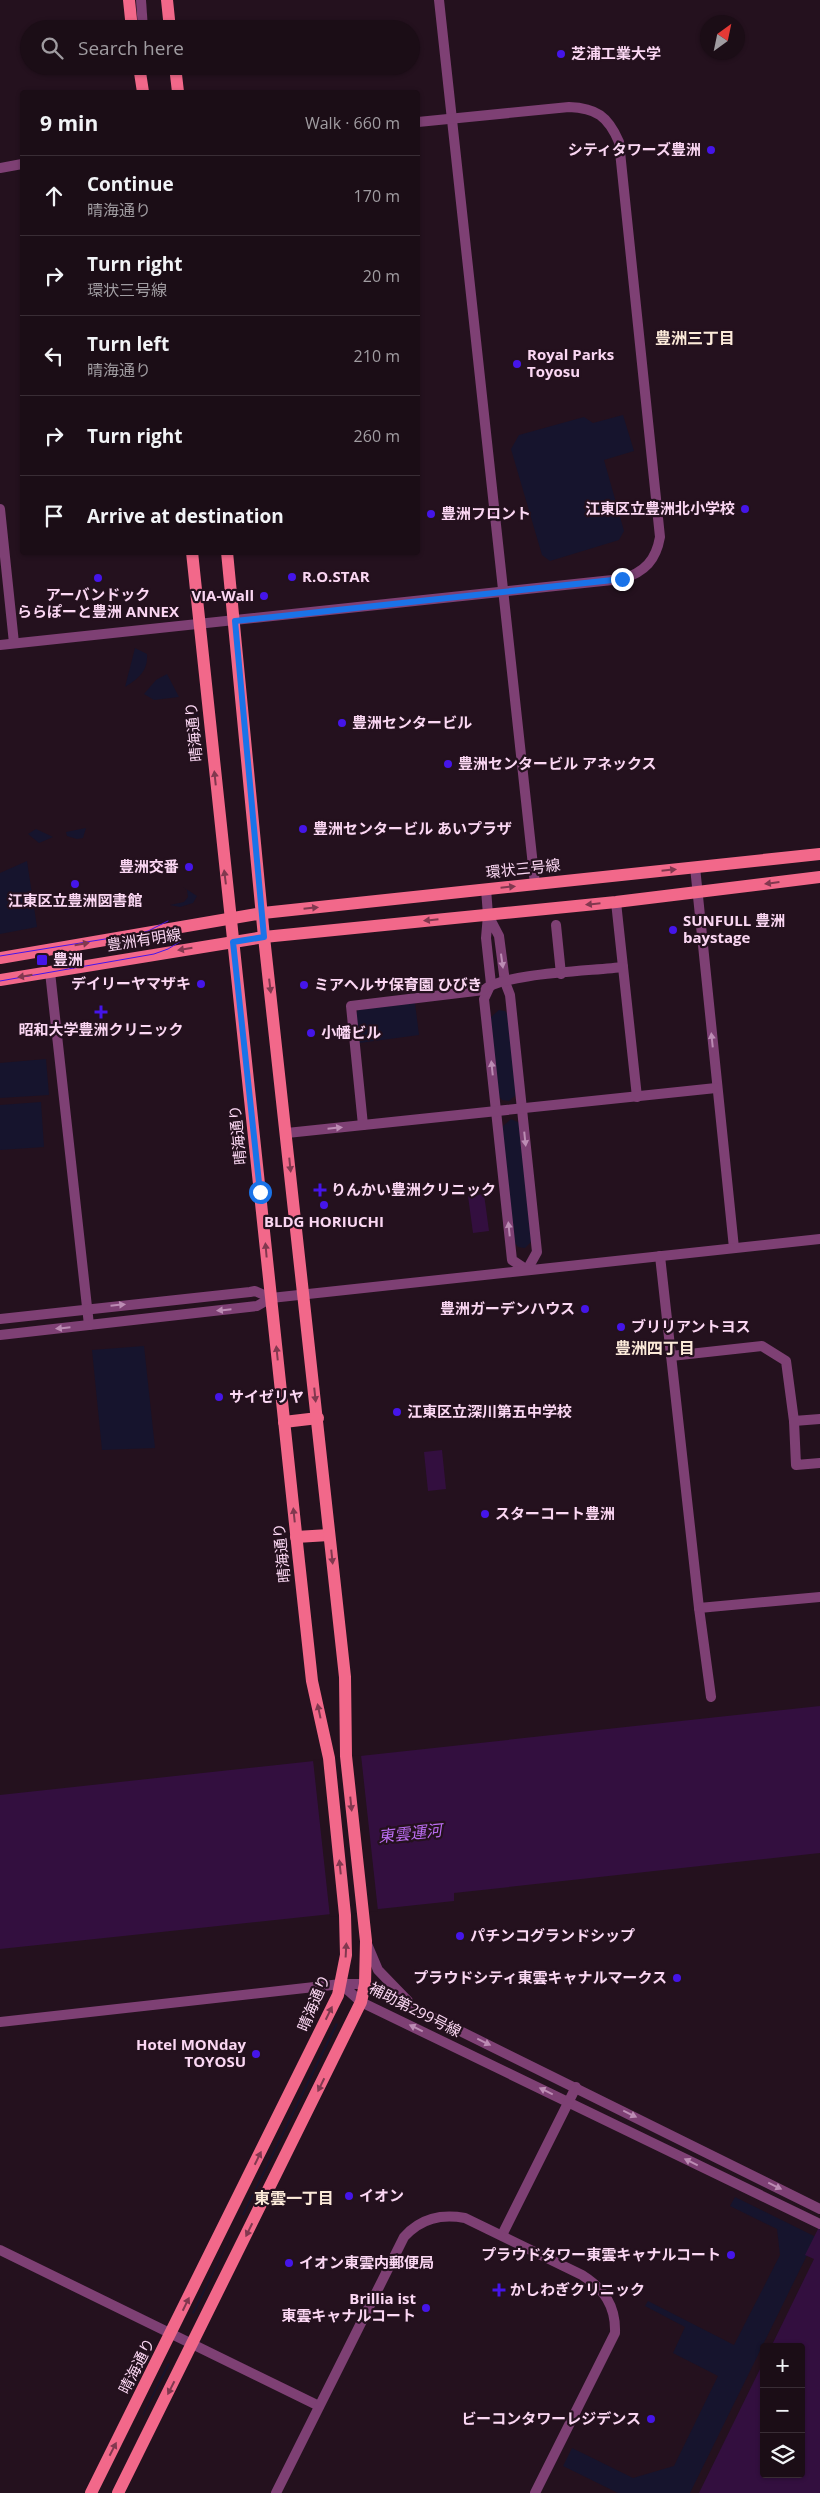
<!DOCTYPE html>
<meta charset="utf-8">
<style>
body{margin:0;font-family:"Open Sans","Noto Sans JP",sans-serif;background:#281b23;color:#f1f3f6}
.controls{position:absolute;right:15px;bottom:15px;display:grid;overflow:hidden;border-radius:5px;box-shadow:0 1px 4px #0004}
.controls button{width:45px;height:45px;display:grid;place-items:center;padding:0;border:0;border-bottom:1px solid #392d35;background:#1b0d16;color:#f1f3f6;font:25px sans-serif}
.compass{position:absolute;left:700px;top:15px;width:45px;height:45px;border-radius:50%;background:#1b0d16;box-shadow:0 1px 4px #0004;rotate:33deg}
.stop{position:absolute;width:15px;height:15px;margin:-11px;border:4px solid #1a73e8;border-radius:50%;background:#fff}
.stop.end{background:#1a73e8;border-color:#fff;box-shadow:0 1px 5px #0008}
.list{margin:0;padding:0;list-style:none}
h2{display:flex;justify-content:space-between;align-items:center;height:65px;margin:0;padding:0 20px;font-size:21px}
h2 small{font-size:16px;font-weight:400;color:#a09ca1}
.list li{display:grid;grid-template-columns:32px 1fr auto;gap:15px;align-items:center;box-sizing:border-box;height:80px;padding:0 20px;border-top:1px solid #392d35}
.list b{display:block;font-size:19px;white-space:nowrap}
.list p{margin:0;font-size:16px;white-space:nowrap;color:#a09ca1}
.list em{font-size:16px;font-style:normal;color:#a09ca1}
.icon{flex:none;width:28px;height:28px;fill:none;stroke:currentColor;stroke-width:2;stroke-linecap:round;stroke-linejoin:round}
.map{position:relative;flex:none;width:820px;height:2493px;overflow:hidden}
.search{position:absolute;background:#1b0d16;box-shadow:0 1px 4px #0004;left:20px;top:20px;width:400px;height:55px;display:flex;align-items:center;gap:12px;box-sizing:border-box;padding:0 18px;border-radius:28px;color:#a09ca1;font-size:19px}
.panel{position:absolute;background:#1b0d16;box-shadow:0 1px 4px #0004;left:20px;top:90px;width:400px;height:465px;border-radius:5px}
.map>svg:first-child{display:block}
.green{fill:#16142d}
.water{fill:#330f3f}
.pier{fill:#24111e}
.lines{fill:none;stroke-linecap:round;stroke-linejoin:round}
.minor{stroke:#7e4074;stroke-width:10}
.major{stroke:#f2688a;stroke-width:12}
.tram{stroke:#4515e9;stroke-width:1}
.oneway{fill:#81384f}
.oneway2{fill:#bc8cb4}
.route{stroke:#1a73e8;stroke-width:6}
.poi-dot{fill:#4515e9;stroke:#24111e;stroke-width:2}
.labels{text-anchor:middle;stroke-width:4.5;stroke-linejoin:round;paint-order:stroke}
.poi-label{font-size:15px;font-weight:bold;fill:#fbd7f3;stroke:#24111e;text-anchor:start}
.street-label{font-size:15px;fill:#fbd7f3;stroke:#24111e}
.neighbourhood-label{font-size:16px;font-weight:bold;fill:#fcead9;stroke:#24111e}
.water-label{font-size:16px;font-style:italic;fill:#bc6ef2;stroke:#24111e}
</style>
<div class="map">
<svg width="820" height="2493" viewBox="0 0 820 2493">
<rect width="100%" height="100%" fill="#24111e"/>
<g class="green">
<path d="M623 415 634 451 604 460 624 531 619 540 550 561 542 555 511 449 519 435 584 417 593 423Z"/>
<path d="M135 648 147 654C148 671 139 678 125 687Z"/>
<path d="M167 674 179 697 154 700 144 694 156 680Z"/>
<path d="M194 708H197L200 742H197Z"/>
<path d="M86 828 83 838 77 839 67 836 66 832Z"/>
<path d="M36 829 53 837 39 843 28 834Z"/>
<path d="M27 861 37 927 0 934V873Z"/>
<path d="M183 887 197 896 193 903 180 907 170 905 184 902 188 897 187 890Z"/>
<path d="M415 1003 419 1035 359 1043 356 1013 358 1010Z"/>
<path d="M499 1010 505 1011 509 1016 516 1095 509 1101 502 1100 498 1095 490 1018Z"/>
<path d="M46 1059 49 1095 0 1098V1063Z"/>
<path d="M41 1102 44 1147 0 1150V1105Z"/>
<path d="M511 1119 520 1123 533 1240 525 1248 518 1247 514 1242 502 1127Z"/>
<path d="M144 1346 155 1448 102 1450 92 1350Z"/>
<path d="M336 2023 338 2024 244 2215H242Z"/>
<path d="M735 2197 816 2237 690 2493H618L563 2466 572 2448 633 2478 674 2466 718 2376 673 2353 685 2327 645 2306 648 2301 734 2345 780 2255 777 2229 730 2206Z"/>
<path d="M232 2235 194 2314 192 2313 231 2236Z"/>
<path d="M168 2363 170 2364 143 2416V2414Z"/>
</g>
<g class="water">
<path d="M484 1194 489 1231 473 1233 468 1196Z"/>
<path d="M442 1450 446 1489 428 1491 424 1452Z"/>
<path d="M820 1706V1853L454 1893V1901L0 1949V1795Z"/>
<path d="M820 2225V2493H699L764 2361V2474H801V2347H771L814 2259 805 2255Z"/>
</g>
<path class="pier" d="M361 1755 378 1911 330 1917 313 1760Z"/>
<g class="lines">
<g class="minor">
<path d="M141 0 143 29"/>
<path d="M439 0 535 884"/>
<path d="M0 168 22 164"/>
<path d="M0 509 14 643"/>
<path d="M0 645 622 579C645 572 656 560 660 537L619 142C608 116 596 108 569 107L418 122"/>
<path d="M695 867 734 1248"/>
<path d="M486 889 488 915 486 938 491 984 484 999 512 1260 527 1270 537 1252 510 995 505 982 499 936 488 915"/>
<path d="M616 902 637 1097"/>
<path d="M556 925 561 974"/>
<path d="M50 972 89 1325"/>
<path d="M363 1125 351 1006 484 990C503 973 593 971 623 967"/>
<path d="M287 1133 716 1088"/>
<path d="M660 1256 699 1608 711 1697"/>
<path d="M0 1319 250 1292 255 1291 271 1298"/>
<path d="M0 1335 257 1306 271 1298 820 1239"/>
<path d="M671 1356 762 1346 786 1361 794 1421 820 1419"/>
<path d="M794 1421 796 1465 820 1463"/>
<path d="M699 1608 820 1597"/>
<path d="M367 1944 378 1970 408 2001"/>
<path d="M341 1984 361 2002 820 2224"/>
<path d="M0 2022 341 1984H365L820 2209"/>
<path d="M502 2235 576 2087"/>
<path d="M0 2250 319 2406"/>
<path d="M276 2493 404 2237C421 2218 441 2214 465 2218L582 2275C604 2289 616 2306 615 2333L535 2493"/>
</g>
<g class="major">
<path d="M129 0 132 29"/>
<path d="M167 0 170 29"/>
<path d="M139 66 143 92"/>
<path d="M175 66 178 92"/>
<path d="M0 958 263 913 820 854"/>
<path d="M0 980 264 937 616 902 820 877"/>
<path d="M284 1422 318 1418"/>
<path d="M296 1537 329 1535"/>
<path d="M91 2493 338 1995 346 1955 345 1915 329 1758 312 1681C271 1305 231 929 192 552"/>
<path d="M118 2493 361 2002 365 1984 366 1941 346 1756 345 1677 264 937 227 552"/>
</g>
<g class="tram">
<path d="M0 956 136 934 148 931 168 921"/>
<path d="M0 981 154 954 168 949 181 941"/>
</g>
</g>
<defs><path id="oneway-solid" d="M-6-.8H1V-3.2L6.5 0L1 3.2V.8H-6Z" transform="scale(1.25)"/></defs>
<g class="oneway">
<use href="#oneway-solid" transform="translate(215 778) rotate(-96)"/>
<use href="#oneway-solid" transform="translate(669 870) rotate(-6)"/>
<use href="#oneway-solid" transform="translate(225 877) rotate(-97)"/>
<use href="#oneway-solid" transform="translate(772 883) rotate(173)"/>
<use href="#oneway-solid" transform="translate(508 887) rotate(-6)"/>
<use href="#oneway-solid" transform="translate(593 904) rotate(174)"/>
<use href="#oneway-solid" transform="translate(311 908) rotate(-6)"/>
<use href="#oneway-solid" transform="translate(431 920) rotate(174)"/>
<use href="#oneway-solid" transform="translate(82 944) rotate(-10)"/>
<use href="#oneway-solid" transform="translate(185 949) rotate(171)"/>
<use href="#oneway-solid" transform="translate(25 976) rotate(171)"/>
<use href="#oneway-solid" transform="translate(270 986) rotate(83)"/>
<use href="#oneway-solid" transform="translate(290 1165) rotate(84)"/>
<use href="#oneway-solid" transform="translate(266 1250) rotate(-95)"/>
<use href="#oneway-solid" transform="translate(277 1353) rotate(-96)"/>
<use href="#oneway-solid" transform="translate(315 1395) rotate(84)"/>
<use href="#oneway-solid" transform="translate(294 1515) rotate(-96)"/>
<use href="#oneway-solid" transform="translate(332 1557) rotate(84)"/>
<use href="#oneway-solid" transform="translate(319 1711) rotate(-102)"/>
<use href="#oneway-solid" transform="translate(351 1804) rotate(84)"/>
<use href="#oneway-solid" transform="translate(340 1867) rotate(-96)"/>
<use href="#oneway-solid" transform="translate(346 1950) rotate(-87)"/>
<use href="#oneway-solid" transform="translate(329 2013) rotate(-64)"/>
<use href="#oneway-solid" transform="translate(321 2085) rotate(116)"/>
<use href="#oneway-solid" transform="translate(258 2158) rotate(-64)"/>
<use href="#oneway-solid" transform="translate(249 2230) rotate(116)"/>
<use href="#oneway-solid" transform="translate(186 2304) rotate(-64)"/>
<use href="#oneway-solid" transform="translate(171 2388) rotate(117)"/>
<use href="#oneway-solid" transform="translate(113 2449) rotate(-63)"/>
</g>
<g class="oneway2">
<use href="#oneway-solid" transform="translate(502 961) rotate(82)"/>
<use href="#oneway-solid" transform="translate(712 1040) rotate(-96)"/>
<use href="#oneway-solid" transform="translate(492 1068) rotate(-96)"/>
<use href="#oneway-solid" transform="translate(335 1128) rotate(-6)"/>
<use href="#oneway-solid" transform="translate(525 1139) rotate(84)"/>
<use href="#oneway-solid" transform="translate(509 1229) rotate(-96)"/>
<use href="#oneway-solid" transform="translate(118 1305) rotate(-6)"/>
<use href="#oneway-solid" transform="translate(224 1310) rotate(174)"/>
<use href="#oneway-solid" transform="translate(63 1328) rotate(174)"/>
<use href="#oneway-solid" transform="translate(416 2028) rotate(-154)"/>
<use href="#oneway-solid" transform="translate(484 2042) rotate(26)"/>
<use href="#oneway-solid" transform="translate(546 2091) rotate(-154)"/>
<use href="#oneway-solid" transform="translate(630 2114) rotate(26)"/>
<use href="#oneway-solid" transform="translate(691 2162) rotate(-154)"/>
<use href="#oneway-solid" transform="translate(775 2186) rotate(26)"/>
</g>
<g class="lines">
<path class="route" d="M260 1192 233 942 264 937 235 621 622 579"/>
</g>
<g class="poi-dot">
<circle cx="561" cy="54" r="5"/>
<circle cx="711" cy="150" r="5"/>
<circle cx="517" cy="364" r="5"/>
<circle cx="745" cy="509" r="5"/>
<circle cx="431" cy="514" r="5"/>
<circle cx="292" cy="577" r="5"/>
<circle cx="98" cy="578" r="5"/>
<circle cx="264" cy="596" r="5"/>
<circle cx="342" cy="723" r="5"/>
<circle cx="448" cy="764" r="5"/>
<circle cx="303" cy="829" r="5"/>
<circle cx="189" cy="867" r="5"/>
<circle cx="75" cy="884" r="5"/>
<circle cx="673" cy="930" r="5"/>
<rect x="36" y="954" width="12" height="12" rx="2.5"/>
<circle cx="201" cy="984" r="5"/>
<circle cx="304" cy="985" r="5"/>
<path d="M98.5 1004.5h5v5h5v5h-5v5h-5v-5h-5v-5h5z"/>
<circle cx="311" cy="1033" r="5"/>
<path d="M317.5 1182.5h5v5h5v5h-5v5h-5v-5h-5v-5h5z"/>
<circle cx="324" cy="1205" r="5"/>
<circle cx="585" cy="1309" r="5"/>
<circle cx="621" cy="1327" r="5"/>
<circle cx="219" cy="1397" r="5"/>
<circle cx="397" cy="1412" r="5"/>
<circle cx="485" cy="1514" r="5"/>
<circle cx="460" cy="1936" r="5"/>
<circle cx="677" cy="1978" r="5"/>
<circle cx="256" cy="2054" r="5"/>
<circle cx="349" cy="2196" r="5"/>
<circle cx="731" cy="2255" r="5"/>
<circle cx="289" cy="2263" r="5"/>
<path d="M496.5 2282.5h5v5h5v5h-5v5h-5v-5h-5v-5h5z"/>
<circle cx="426" cy="2308" r="5"/>
<circle cx="651" cy="2419" r="5"/>
</g>
<g class="labels">
<g class="poi-label">
<text x="571" y="59">芝浦工業大学</text>
<text x="701" y="155" text-anchor="end">シティタワーズ豊洲</text>
<text x="527" y="360">Royal Parks<tspan x="527" dy="17">Toyosu</tspan></text>
<text x="735" y="514" text-anchor="end">江東区立豊洲北小学校</text>
<text x="441" y="519">豊洲フロント</text>
<text x="302" y="582">R.O.STAR</text>
<text x="98" y="600" text-anchor="middle">アーバンドック<tspan x="98" dy="17">ららぽーと豊洲 ANNEX</tspan></text>
<text x="254" y="601" text-anchor="end">VIA-Wall</text>
<text x="352" y="728">豊洲センタービル</text>
<text x="458" y="769">豊洲センタービル アネックス</text>
<text x="313" y="834">豊洲センタービル あいプラザ</text>
<text x="179" y="872" text-anchor="end">豊洲交番</text>
<text x="75" y="906" text-anchor="middle">江東区立豊洲図書館</text>
<text x="683" y="926">SUNFULL 豊洲<tspan x="683" dy="17">baystage</tspan></text>
<text x="53" y="965">豊洲</text>
<text x="191" y="989" text-anchor="end">デイリーヤマザキ</text>
<text x="314" y="990">ミアヘルサ保育園 ひびき</text>
<text x="101" y="1035" text-anchor="middle">昭和大学豊洲クリニック</text>
<text x="321" y="1038">小幡ビル</text>
<text x="331" y="1195">りんかい豊洲クリニック</text>
<text x="324" y="1227" text-anchor="middle">BLDG HORIUCHI</text>
<text x="575" y="1314" text-anchor="end">豊洲ガーデンハウス</text>
<text x="631" y="1332">ブリリアントヨス</text>
<text x="229" y="1402">サイゼリヤ</text>
<text x="407" y="1417">江東区立深川第五中学校</text>
<text x="495" y="1519">スターコート豊洲</text>
<text x="470" y="1941">パチンコグランドシップ</text>
<text x="667" y="1983" text-anchor="end">プラウドシティ東雲キャナルマークス</text>
<text x="246" y="2050" text-anchor="end">Hotel MONday<tspan x="246" dy="17">TOYOSU</tspan></text>
<text x="359" y="2201">イオン</text>
<text x="721" y="2260" text-anchor="end">プラウドタワー東雲キャナルコート</text>
<text x="299" y="2268">イオン東雲内郵便局</text>
<text x="510" y="2295">かしわぎクリニック</text>
<text x="416" y="2304" text-anchor="end">Brillia ist<tspan x="416" dy="17">東雲キャナルコート</tspan></text>
<text x="641" y="2424" text-anchor="end">ビーコンタワーレジデンス</text>
</g>
<g class="street-label">
<text transform="translate(194 732) rotate(-96)" y="5">晴海通り</text>
<text transform="translate(523 869) rotate(-6)" y="5">環状三号線</text>
<text transform="translate(144 940) rotate(-9)" y="5">豊洲有明線</text>
<text transform="translate(238 1135) rotate(-96)" y="5">晴海通り</text>
<text transform="translate(282 1553) rotate(-96)" y="5">晴海通り</text>
<text transform="translate(314 2003) rotate(-67)" y="5">晴海通り</text>
<text transform="translate(415 2010) rotate(27)" y="5">補助第299号線</text>
<text transform="translate(137 2366) rotate(-63)" y="5">晴海通り</text>
</g>
<g class="neighbourhood-label">
<text x="695" y="344">豊洲三丁目</text>
<text x="655" y="1354">豊洲四丁目</text>
<text x="294" y="2204">東雲一丁目</text>
</g>
<g class="water-label">
<text transform="translate(410 1833) rotate(-6)" y="6">東雲運河</text>
</g>
</g>
</svg>
<div class="controls">
<button>+</button>
<button>−</button>
<button><svg class="icon" aria-label="layers" viewBox="0 0 24 24"><path d="M12 4l9 5-9 5-9-5zM3 14l9 5 9-5"/></svg></button>
</div>
<svg class="compass" viewBox="-18 -18 36 36"><path d="M0-13l5 13h-10z" fill="#e53935"/><path d="M0 13l5-13h-10z" fill="#a09ca1"/></svg>
<div class="stop" style="left:260px;top:1192px"></div>
<div class="stop end" style="left:622px;top:579px"></div>
<div class="search"><svg class="icon" aria-label="search" viewBox="0 0 24 24"><circle cx="10" cy="10" r="6"/><path d="M15 15l6 6"/></svg>Search here</div>
<section class="panel">
<h2>9 min<small>Walk · 660 m</small></h2>
<ul class="list">
<li><svg class="icon" aria-label="ahead" viewBox="0 0 24 24"><path d="M12 20V5M6 11l6-6 6 6"/></svg><div><b>Continue</b><p>晴海通り</p></div><em>170 m</em></li>
<li><svg class="icon" aria-label="right" viewBox="0 0 24 24"><path d="M7 20v-9h11M14 6l5 5-5 5"/></svg><div><b>Turn right</b><p>環状三号線</p></div><em>20 m</em></li>
<li><svg class="icon" aria-label="left" viewBox="0 0 24 24"><path d="M17 20v-9H6M10 6l-5 5 5 5"/></svg><div><b>Turn left</b><p>晴海通り</p></div><em>210 m</em></li>
<li><svg class="icon" aria-label="right" viewBox="0 0 24 24"><path d="M7 20v-9h11M14 6l5 5-5 5"/></svg><div><b>Turn right</b></div><em>260 m</em></li>
<li><svg class="icon" aria-label="arrive" viewBox="0 0 24 24"><path d="M6 21V4h12l-3 4 3 4H6"/></svg><div><b>Arrive at destination</b></div></li>
</ul>
</section>
</div>
